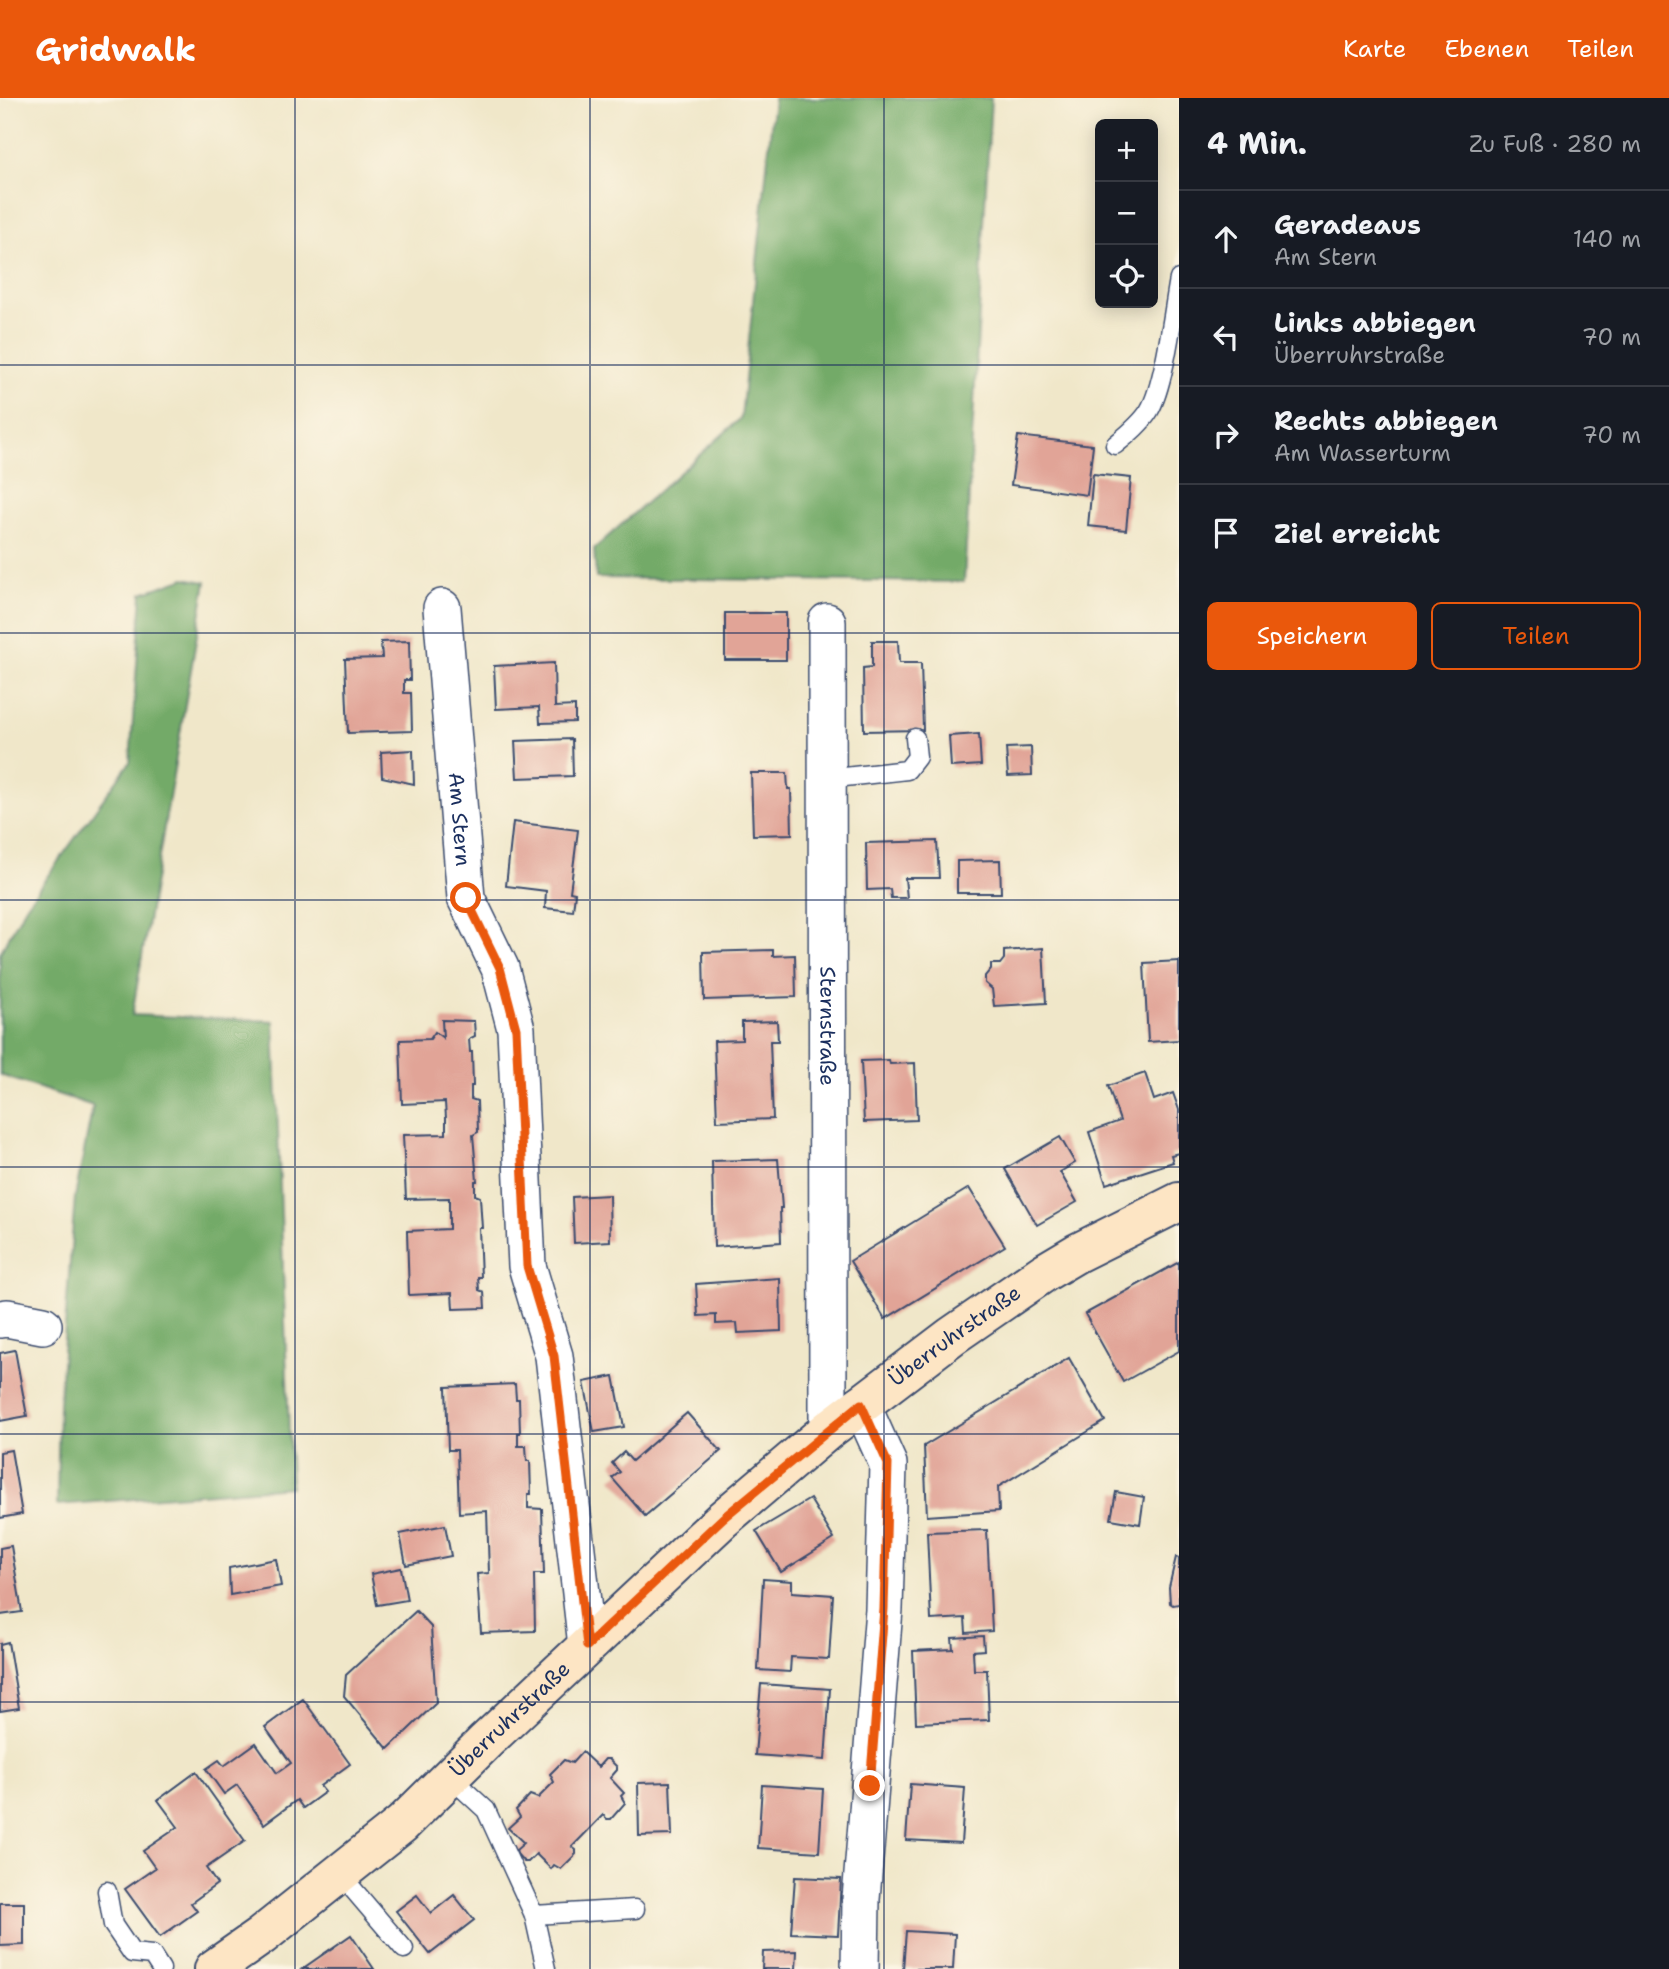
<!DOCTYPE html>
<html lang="de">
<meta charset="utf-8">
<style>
body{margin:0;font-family:"Shantell Sans",sans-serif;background:#20242c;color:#f1f3f6}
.controls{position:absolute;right:21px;top:21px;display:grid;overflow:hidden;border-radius:10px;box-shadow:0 4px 18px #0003}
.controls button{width:63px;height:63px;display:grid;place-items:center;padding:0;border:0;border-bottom:2px solid #363941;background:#171b24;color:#f1f3f6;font:35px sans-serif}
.stop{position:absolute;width:21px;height:21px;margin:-16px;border:5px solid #ea580c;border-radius:50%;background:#fff}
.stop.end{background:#ea580c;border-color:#fff;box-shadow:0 2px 7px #0008}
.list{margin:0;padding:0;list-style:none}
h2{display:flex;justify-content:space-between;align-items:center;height:91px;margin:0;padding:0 28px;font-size:30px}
h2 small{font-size:23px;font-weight:400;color:#9ea1a6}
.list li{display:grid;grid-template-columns:46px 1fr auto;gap:21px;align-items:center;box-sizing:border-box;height:98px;padding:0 28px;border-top:2px solid #363941}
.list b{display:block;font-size:26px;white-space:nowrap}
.list p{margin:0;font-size:23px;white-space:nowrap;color:#9ea1a6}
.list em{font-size:23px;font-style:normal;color:#9ea1a6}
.actions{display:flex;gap:14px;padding:21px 28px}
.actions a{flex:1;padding:16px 0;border:2px solid #ea580c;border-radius:10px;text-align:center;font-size:24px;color:#ea580c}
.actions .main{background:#ea580c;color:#fff}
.icon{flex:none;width:38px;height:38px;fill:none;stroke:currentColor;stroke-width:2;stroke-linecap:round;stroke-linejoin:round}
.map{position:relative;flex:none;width:1179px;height:1871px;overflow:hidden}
header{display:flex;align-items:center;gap:42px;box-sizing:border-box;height:98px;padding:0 35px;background:#ea580c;color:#fff}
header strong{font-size:33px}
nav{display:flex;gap:38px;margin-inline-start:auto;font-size:24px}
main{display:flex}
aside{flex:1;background:#171b24}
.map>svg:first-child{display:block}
.forest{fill:#73aa68;stroke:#476c63;stroke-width:2}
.building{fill:#e1a497}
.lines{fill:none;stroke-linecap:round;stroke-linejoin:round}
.service-casing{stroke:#3b4b6e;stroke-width:21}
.minor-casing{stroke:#3b4b6e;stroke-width:40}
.secondary-casing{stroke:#3b4b6e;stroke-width:42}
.service{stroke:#fff;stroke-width:18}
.minor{stroke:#fff;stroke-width:37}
.secondary{stroke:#fde5c4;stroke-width:38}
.route{stroke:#ea580c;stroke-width:9}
.grid{fill:none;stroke:#1b2f5e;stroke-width:2;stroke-opacity:0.55}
.labels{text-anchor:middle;stroke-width:6;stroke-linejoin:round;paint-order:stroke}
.street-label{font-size:21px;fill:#1b2f5e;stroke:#fcf5e5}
</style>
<header>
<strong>Gridwalk</strong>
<nav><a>Karte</a><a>Ebenen</a><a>Teilen</a></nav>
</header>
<main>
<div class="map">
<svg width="1179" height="1871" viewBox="0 0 1179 1871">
<rect width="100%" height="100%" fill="#fcf5e5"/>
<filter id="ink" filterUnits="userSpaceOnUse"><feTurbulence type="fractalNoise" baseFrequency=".0143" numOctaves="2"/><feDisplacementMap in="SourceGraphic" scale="14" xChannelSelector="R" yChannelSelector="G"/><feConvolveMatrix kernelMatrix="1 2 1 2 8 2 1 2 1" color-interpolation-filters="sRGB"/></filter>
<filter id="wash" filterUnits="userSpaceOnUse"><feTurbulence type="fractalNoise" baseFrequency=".00686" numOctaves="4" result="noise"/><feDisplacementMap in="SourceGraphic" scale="28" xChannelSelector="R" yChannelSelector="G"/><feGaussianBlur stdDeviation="1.57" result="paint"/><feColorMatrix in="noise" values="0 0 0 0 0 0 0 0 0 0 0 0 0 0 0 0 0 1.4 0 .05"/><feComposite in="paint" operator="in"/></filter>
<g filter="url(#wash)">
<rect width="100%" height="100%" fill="#f0e7c9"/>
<g class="forest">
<path d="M774 0H991L964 484 596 480 594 451 741 320Z"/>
<path d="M185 480 206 484 132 917 274 923 291 1389 57 1407 59 1306 75 1099 93 1008 0 977V855L26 808 130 664 142 495Z"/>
</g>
<g id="blocks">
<g class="building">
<path d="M1018 338 1093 347 1087 397 1011 387Z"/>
<path d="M1093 376 1131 380 1126 432 1088 428Z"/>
<rect x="725" y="515" width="61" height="47"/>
<path d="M409 543 410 582H404V595H411L412 633 348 635 345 561 382 560 381 544Z"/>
<path d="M872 543H898L899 565H921L923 632 864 633 863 570 872 569Z"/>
<path d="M554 565 555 609 575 608V624L540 625 539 609 496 611 494 568Z"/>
<path d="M979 636 981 667 951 669 949 638Z"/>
<path d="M572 641 573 678 517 680 515 643Z"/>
<path d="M1031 649 1032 677 1008 678 1006 650Z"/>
<path d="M413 652 414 686 382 679 381 654Z"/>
<path d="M751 675H787L788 691H791L792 736 753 737Z"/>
<path d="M513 724 578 732 570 794 575 795 573 813 545 810 546 793 506 788Z"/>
<path d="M937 743 939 780H905L907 800H891L890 791 867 792 866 745Z"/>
<path d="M1000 762 1001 795H957V763Z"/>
<path d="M1043 850 1046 905 994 908 992 891 985 885V878L991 871V866H1000L1004 861V853Z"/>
<path d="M773 852V858L795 857 796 899 704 902 703 854Z"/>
<path d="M1179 863V942L1148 944 1144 865Z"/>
<path d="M442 922 474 923 475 938 469 941 470 954H472L473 988H471V1001L477 1003 478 1034 473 1037 477 1083H475V1097L480 1099 481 1115 482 1130H479L481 1179H478L479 1192 484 1194 485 1210 453 1211 452 1195 409 1197 407 1133 449 1131V1100L406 1101 403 1037 446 1036V1020L445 1004 402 1006 400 942 430 941 435 934 443 940Z"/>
<path d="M777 923 778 943H770L773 1021 717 1023 714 943 742 942V924Z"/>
<path d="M889 962 890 966 915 965 917 1022 864 1024 861 963Z"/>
<path d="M1145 975 1154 1002 1173 995 1179 1012V1055L1171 1057 1173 1064 1106 1086 1089 1034 1120 1023 1108 988Z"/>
<path d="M1060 1039 1075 1065 1060 1074 1077 1104 1037 1127 1005 1071Z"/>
<path d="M778 1061 782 1110H780L781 1144 714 1149 712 1063Z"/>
<path d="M969 1090 1005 1148 885 1221 850 1163Z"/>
<path d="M609 1097 610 1143 574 1145 572 1099Z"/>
<path d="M1179 1164V1253L1123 1284 1085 1216Z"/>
<path d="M780 1180 781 1233 738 1235 737 1225 716 1226V1217L698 1218 696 1186Z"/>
<path d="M15 1252 27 1318 0 1323V1255Z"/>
<path d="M1069 1260 1105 1323 998 1389 999 1413 927 1418 924 1348Z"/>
<path d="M614 1278 624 1329 594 1334 584 1284Z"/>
<path d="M515 1286 516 1301H519L520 1335H518V1348H526L527 1363H530L531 1396H528V1410L542 1411 544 1476H534L535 1533 481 1535 477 1476 489 1475 487 1413 459 1415 457 1352H448L446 1289Z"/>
<path d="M687 1315 721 1353 645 1418 612 1380 620 1374 612 1365 624 1354 632 1363Z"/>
<path d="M11 1352 22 1416 0 1420V1354Z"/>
<path d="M1116 1394 1144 1399 1140 1426 1111 1421Z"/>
<path d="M810 1401 834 1441 781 1474 756 1433Z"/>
<path d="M445 1427 451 1458 406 1467 400 1436Z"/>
<path d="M987 1432 992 1533 966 1535 965 1520 931 1522 927 1434Z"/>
<path d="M11 1448 22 1514 0 1517V1450Z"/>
<path d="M1176 1459 1179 1460V1506L1173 1507 1170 1505 1169 1489Z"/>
<path d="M276 1461 281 1488 230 1497 229 1470Z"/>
<path d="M401 1470 407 1502 377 1507 371 1476Z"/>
<path d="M763 1481 792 1483V1494L833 1497 829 1561 791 1559 790 1574 758 1572Z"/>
<path d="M416 1513 431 1529 436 1605 388 1651 344 1598 346 1577Z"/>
<path d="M983 1538 984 1552 973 1553 974 1572H987L989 1622 916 1625 913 1553 953 1551 952 1540Z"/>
<path d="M8 1544 19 1610 0 1613V1546Z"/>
<path d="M761 1586 830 1591 825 1662 755 1657Z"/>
<path d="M303 1601 350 1666 320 1688 325 1694 303 1710 297 1702 264 1726 237 1687 224 1696 206 1671 219 1662 224 1668 256 1645 277 1675 291 1665 265 1629Z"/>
<path d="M582 1654 598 1669 605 1661H609L617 1669V1672L610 1680 624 1695 621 1698 625 1705 611 1721H607L603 1717 572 1749 576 1752V1756L561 1771 554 1767 551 1771 536 1756 528 1764H524L517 1756 516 1752 524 1745 508 1730 520 1719 516 1712 530 1697 538 1700 554 1684 550 1676 564 1662 572 1665Z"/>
<path d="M196 1674 245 1743 206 1770 217 1786 191 1805 197 1813 160 1839 125 1791 155 1770 143 1753 178 1729 158 1702Z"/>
<path d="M670 1684 672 1737 639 1738 638 1685Z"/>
<path d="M910 1686 965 1690 961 1745 906 1742Z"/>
<path d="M762 1687 823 1691 819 1754 758 1750Z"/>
<path d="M795 1779 841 1781 838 1837 791 1835Z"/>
<path d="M417 1797 431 1815 454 1797 474 1822 430 1856 396 1813Z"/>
<path d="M0 1805H24V1847L0 1848Z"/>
<path d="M906 1833 955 1836 953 1871H903Z"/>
<path d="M351 1837 374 1871H302Z"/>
<path d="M797 1853 796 1871H762L763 1854Z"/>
</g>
</g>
</g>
<g filter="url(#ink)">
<use href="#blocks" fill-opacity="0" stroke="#3b4b6e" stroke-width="2"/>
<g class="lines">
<g class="service-casing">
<g id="service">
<path d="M1115 347C1127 337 1141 326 1149 313 1165 286 1173 213 1179 181"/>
<path d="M827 681 907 672 917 659 915 640"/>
<path d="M449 1678 486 1712 534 1817 635 1811"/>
<path d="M340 1776 404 1851"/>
<path d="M107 1793 113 1827 132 1855 152 1857 161 1871"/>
<path d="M534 1817 546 1871"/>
</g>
</g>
<g class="minor-casing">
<g id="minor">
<path id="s1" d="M442 510 466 800 500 870 516 931 527 1168 554 1258 587 1548"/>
<path id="s2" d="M827 524 828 1332"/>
<path d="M0 1221 7 1220 43 1227"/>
<path d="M860 1871 861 1801 884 1511 888 1366 861 1306"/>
</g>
</g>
<g class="secondary-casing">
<g id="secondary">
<path id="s3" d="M214 1871 261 1838 402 1726 486 1643 723 1421 828 1332 952 1238 1045 1174 1077 1155 1179 1104"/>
</g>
</g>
<use href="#service" class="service"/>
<use href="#minor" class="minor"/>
<use href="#secondary" class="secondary"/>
</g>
</g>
<g class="lines" filter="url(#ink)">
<path class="route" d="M466 800 500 870 516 931 527 1168 554 1258 587 1548 723 1420 861 1306 888 1366 884 1511 870 1688"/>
</g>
<path class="grid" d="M295 0V1871M590 0V1871M884 0V1871M0 267H1179M0 535H1179M0 802H1179M0 1069H1179M0 1336H1179M0 1604H1179"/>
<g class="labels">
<g class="street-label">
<text dy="7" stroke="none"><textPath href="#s1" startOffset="212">Am Stern</textPath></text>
<text dy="7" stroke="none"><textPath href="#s2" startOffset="404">Sternstraße</textPath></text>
<text dy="7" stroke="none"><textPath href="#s3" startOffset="976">Überruhrstraße</textPath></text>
<text dy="7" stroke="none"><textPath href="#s3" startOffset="388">Überruhrstraße</textPath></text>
</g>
</g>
</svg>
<div class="controls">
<button>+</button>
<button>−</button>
<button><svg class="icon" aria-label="locate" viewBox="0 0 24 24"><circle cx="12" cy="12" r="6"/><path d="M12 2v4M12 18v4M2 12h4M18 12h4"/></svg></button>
</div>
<div class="stop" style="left:466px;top:800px"></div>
<div class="stop end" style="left:870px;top:1688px"></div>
</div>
<aside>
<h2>4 Min.<small>Zu Fuß · 280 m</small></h2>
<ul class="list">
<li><svg class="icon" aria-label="ahead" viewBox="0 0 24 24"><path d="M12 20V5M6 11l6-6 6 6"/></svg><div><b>Geradeaus</b><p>Am Stern</p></div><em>140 m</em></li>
<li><svg class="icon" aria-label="left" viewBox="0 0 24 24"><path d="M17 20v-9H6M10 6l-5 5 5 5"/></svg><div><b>Links abbiegen</b><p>Überruhrstraße</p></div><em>70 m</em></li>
<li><svg class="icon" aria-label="right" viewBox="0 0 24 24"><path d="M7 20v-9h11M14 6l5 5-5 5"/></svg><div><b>Rechts abbiegen</b><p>Am Wasserturm</p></div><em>70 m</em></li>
<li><svg class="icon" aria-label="arrive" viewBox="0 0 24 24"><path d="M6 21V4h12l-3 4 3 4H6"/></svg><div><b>Ziel erreicht</b></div></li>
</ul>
<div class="actions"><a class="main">Speichern</a><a>Teilen</a></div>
</aside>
</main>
